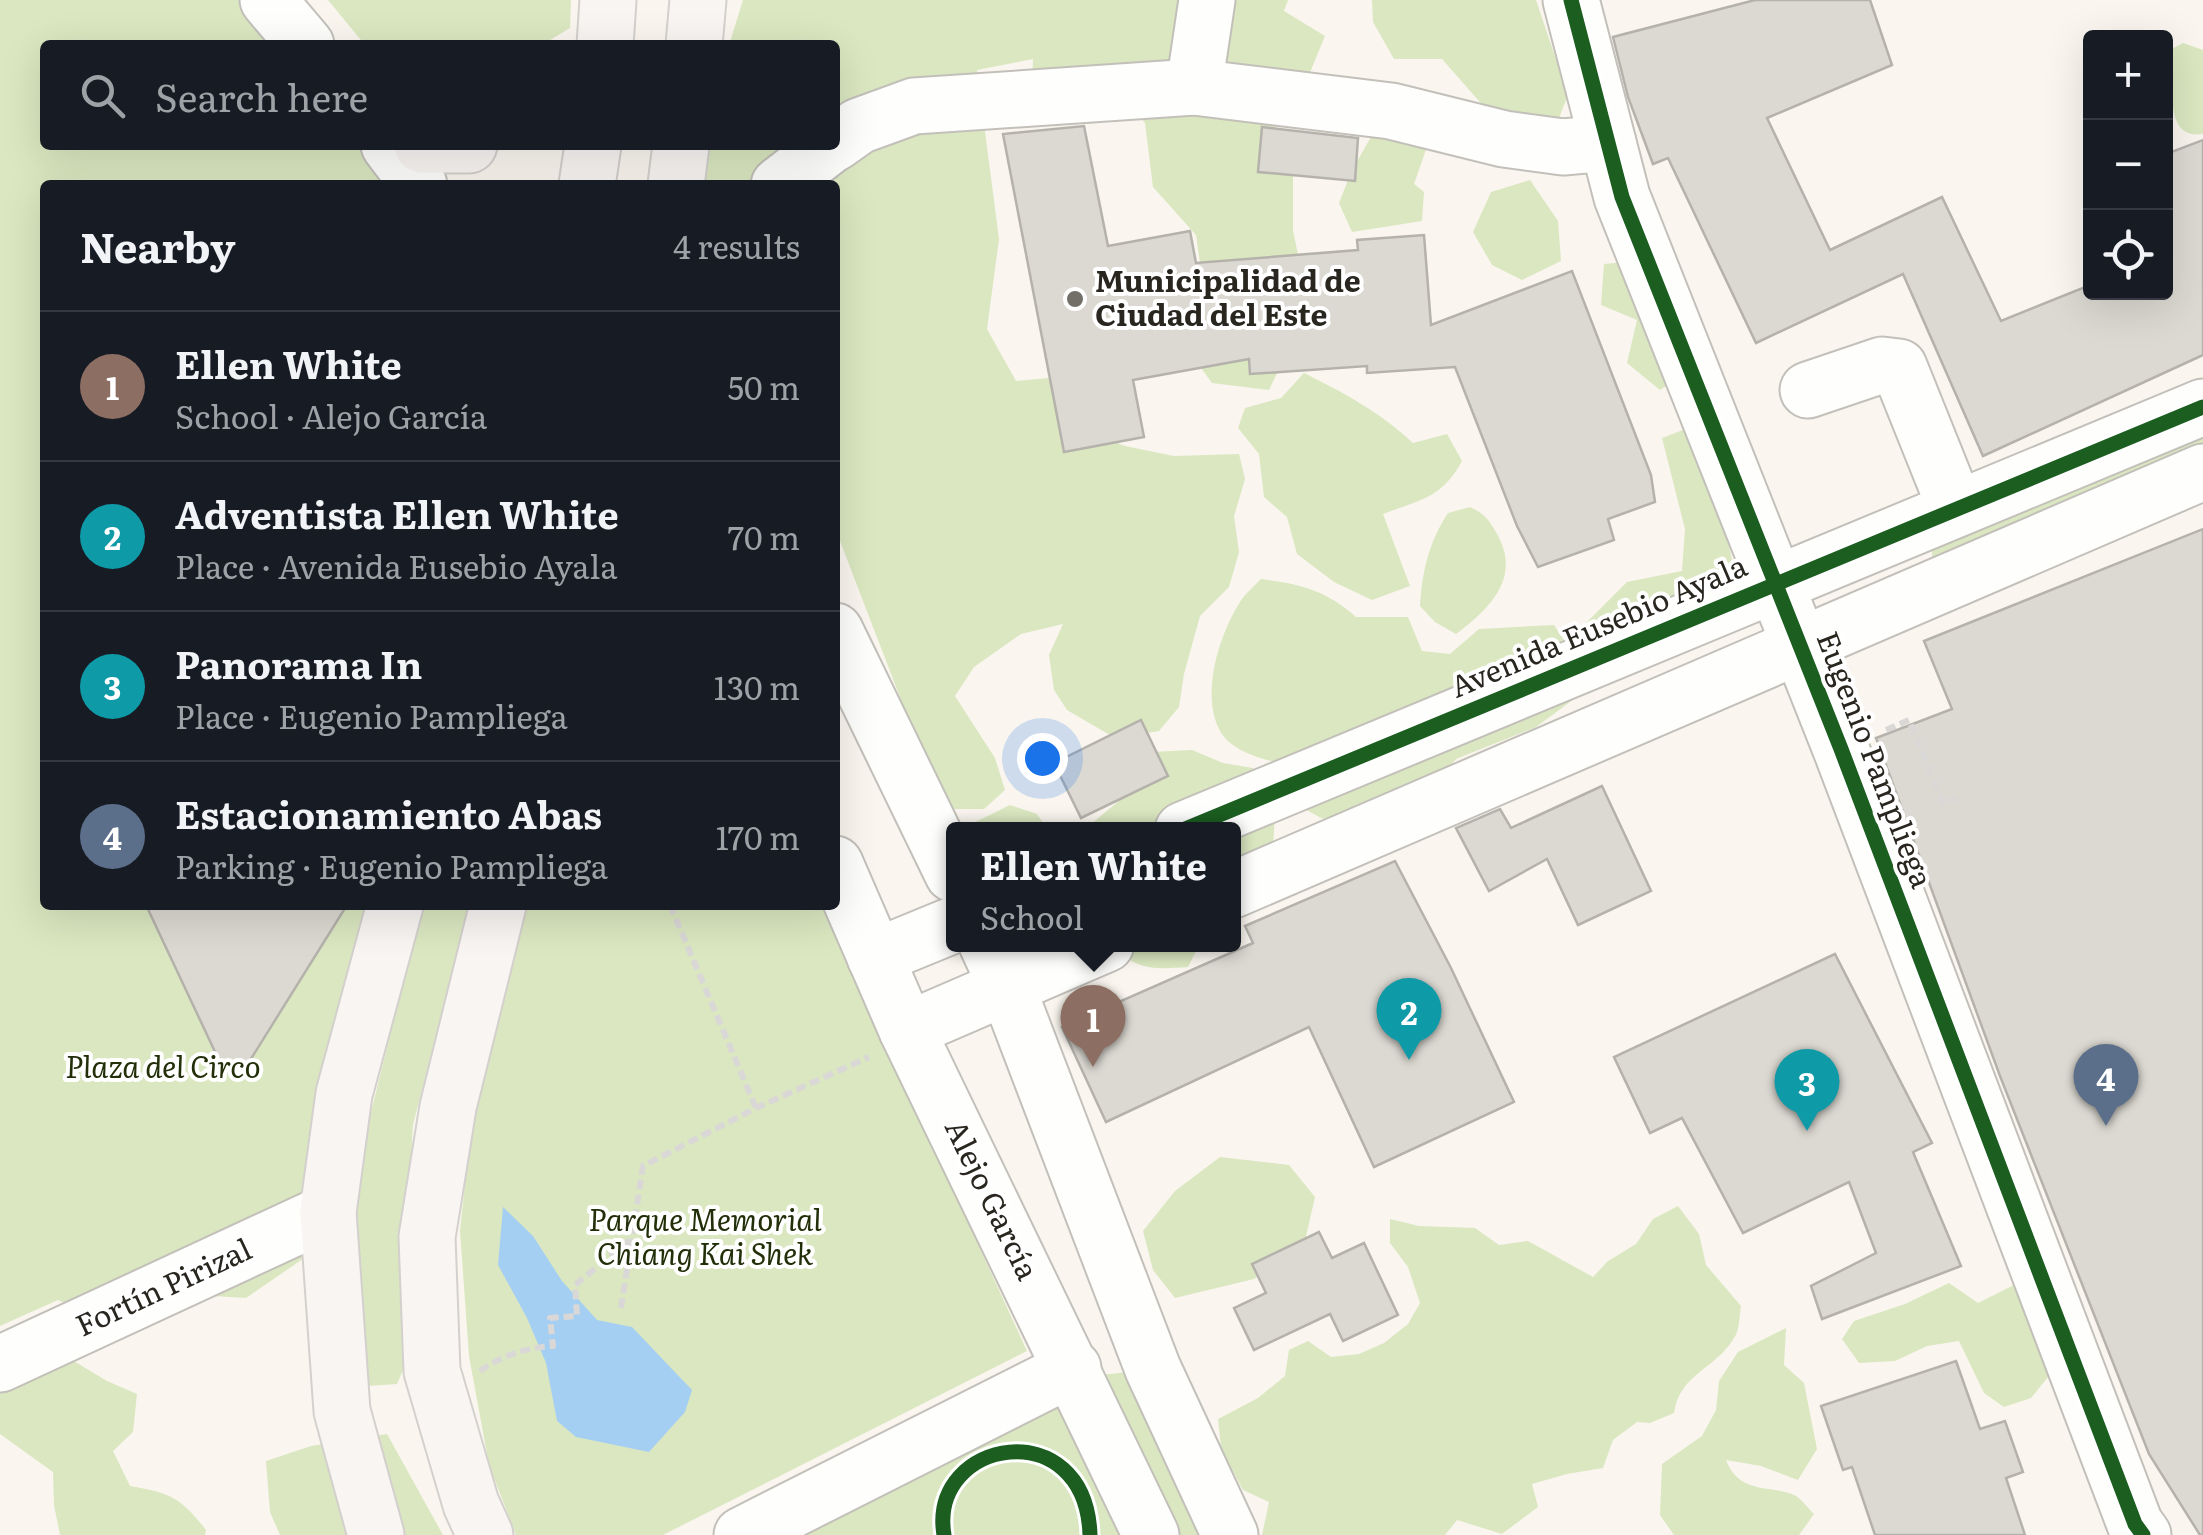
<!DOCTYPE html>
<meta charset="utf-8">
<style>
body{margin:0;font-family:Literata,serif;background:#242831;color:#f1f3f6}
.controls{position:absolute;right:30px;top:30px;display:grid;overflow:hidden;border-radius:10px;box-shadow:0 10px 40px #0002}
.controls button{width:90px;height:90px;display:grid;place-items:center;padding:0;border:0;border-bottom:2px solid #363941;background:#171b24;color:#f1f3f6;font:50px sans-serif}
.you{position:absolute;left:1042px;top:758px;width:35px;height:35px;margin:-25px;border:8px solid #fff;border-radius:50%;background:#1a73e8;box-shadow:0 0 0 15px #1a73e833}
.badge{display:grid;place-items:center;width:65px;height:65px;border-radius:50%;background:#726f68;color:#fff;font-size:32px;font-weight:700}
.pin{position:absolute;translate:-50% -82px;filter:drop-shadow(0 2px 5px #0008)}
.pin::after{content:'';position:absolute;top:52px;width:35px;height:30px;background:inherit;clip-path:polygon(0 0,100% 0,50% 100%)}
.popup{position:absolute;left:946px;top:822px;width:295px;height:130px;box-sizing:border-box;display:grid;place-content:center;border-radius:10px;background:#171b24;filter:drop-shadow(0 2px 8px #0005);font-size:32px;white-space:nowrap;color:#9ea1a6}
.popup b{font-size:38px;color:#f1f3f6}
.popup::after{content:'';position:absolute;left:50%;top:100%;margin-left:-20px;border:20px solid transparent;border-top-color:#171b24}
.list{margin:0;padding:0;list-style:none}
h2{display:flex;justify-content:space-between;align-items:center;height:130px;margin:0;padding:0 40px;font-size:42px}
h2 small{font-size:32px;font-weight:400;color:#9ea1a6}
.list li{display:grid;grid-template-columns:65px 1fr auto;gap:30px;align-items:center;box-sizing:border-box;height:150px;padding:0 40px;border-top:2px solid #363941}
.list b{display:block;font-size:38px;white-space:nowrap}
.list p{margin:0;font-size:32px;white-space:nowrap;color:#9ea1a6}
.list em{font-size:32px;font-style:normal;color:#9ea1a6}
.icon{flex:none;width:55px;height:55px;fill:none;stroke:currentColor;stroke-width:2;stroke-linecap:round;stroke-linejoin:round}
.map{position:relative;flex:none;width:2203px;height:1535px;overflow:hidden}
.search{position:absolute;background:#171b24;box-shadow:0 10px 40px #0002;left:40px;top:40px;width:800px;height:110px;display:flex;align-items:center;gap:25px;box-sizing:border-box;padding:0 35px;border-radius:10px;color:#9ea1a6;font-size:38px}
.panel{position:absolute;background:#171b24;box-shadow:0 10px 40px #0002;left:40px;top:180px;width:800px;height:730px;border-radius:10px}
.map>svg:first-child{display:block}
.green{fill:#dae7c0}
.water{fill:#a5cff2}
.building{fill:#dcd9d2;stroke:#b5b2ac;stroke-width:2.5}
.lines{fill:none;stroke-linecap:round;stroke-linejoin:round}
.minor-casing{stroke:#c3c0ba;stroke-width:59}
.major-casing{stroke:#d3d0cd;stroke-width:59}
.path{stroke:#dad8d6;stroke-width:6;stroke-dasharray:10 5;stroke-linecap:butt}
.minor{stroke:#fefefd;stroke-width:55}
.major{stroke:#f9f5f3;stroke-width:55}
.cycleway-casing{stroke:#fff;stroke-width:21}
.cycleway{stroke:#1b5e20;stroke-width:15}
.poi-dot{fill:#726f68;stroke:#fff;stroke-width:4}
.labels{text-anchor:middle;stroke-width:8;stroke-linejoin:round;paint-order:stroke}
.poi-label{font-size:30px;font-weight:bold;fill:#292620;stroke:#fff;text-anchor:start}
.street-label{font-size:30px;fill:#292620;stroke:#fff}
.park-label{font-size:30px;font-style:italic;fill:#222f09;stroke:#fff}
</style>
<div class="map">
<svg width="2203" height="1535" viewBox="0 0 2203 1535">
<rect width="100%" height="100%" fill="#faf6ef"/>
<g class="green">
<path d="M0 0H249L288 45H45V145H373L407 185H45V905H372L307 1256 246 1298 195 1295 104 1321 58 1300 0 1326Z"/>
<path d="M328 0H571L570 28 542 45H365Z"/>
<path d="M743 0H1288L1284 11 1325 36 1304 87 1275 123 1293 175V230L1304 285 1295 335 1269 390 1212 383 1187 349 1205 299 1196 235 1153 187 1145 123 1111 84 1031 109 1033 59 977 70 999 239 987 329 1016 381 1059 377 1066 423 1125 446 1174 456 1239 454 1245 479 1234 516 1239 552 1229 587 1200 616 1184 674 1179 707 1159 731 1115 738 1067 710 1054 690 1049 655 1063 624 1021 634 974 667 955 696 995 758 1005 790 984 809H943L835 528V185H695L697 145H835V45H729Z"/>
<path d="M1372 0H1536L1568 95 1550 141 1508 134 1442 59H1394L1373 22Z"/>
<path d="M2183 43 2203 50V134C2175 138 2174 114 2171 94 2169 79 2165 67 2166 52Z"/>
<path d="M1379 123 1431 135 1414 184 1424 192 1422 221 1352 232 1339 203 1352 170Z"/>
<path d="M1530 180 1558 221 1561 261 1522 280 1492 265 1473 232 1491 192Z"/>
<path d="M1645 260 1688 372 1660 390 1627 363 1637 320 1601 305 1604 264Z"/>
<path d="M1304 373C1344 393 1380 412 1413 443L1447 434 1462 461C1442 498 1420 500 1383 514L1410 586 1372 600 1334 582 1297 554 1287 517 1264 497 1259 454 1238 428 1245 408 1281 398Z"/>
<path d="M2203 419V452L1951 565 1932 557 1933 538Z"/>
<path d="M1701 423 1733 564 1710 598 1612 633 1580 629 1627 582 1682 571 1685 529 1662 438Z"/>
<path d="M1470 507C1485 514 1489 520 1497 534 1522 578 1489 609 1456 634L1435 622 1420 606C1422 571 1429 542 1448 513Z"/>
<path d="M1261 579C1300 584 1326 590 1356 617H1408L1422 651 1450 654 1479 629 1554 625 1593 685 1536 727 1456 759 1432 787 1349 823 1321 818 1303 808 1279 763C1258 758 1229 750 1219 729 1201 693 1219 635 1240 602 1245 594 1254 586 1261 579Z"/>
<path d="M1192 750 1223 763 1253 768 1275 815 1273 846 1233 885V830H1084L1127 794 1151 752Z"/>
<path d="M1010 805 1037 814 1047 829 959 830Z"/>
<path d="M422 905H469L413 1125 407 1223 410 1354 397 1384 368 1386 346 1262 359 1161Z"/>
<path d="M525 905H822L1027 1351 663 1535H516L489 1465 469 1356 460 1231 472 1118Z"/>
<path d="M1108 945H1199L1188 967C1150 970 1138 969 1108 945Z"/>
<path d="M1220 1157 1289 1165 1315 1197 1304 1245 1254 1279 1175 1298 1153 1270 1143 1231 1175 1191Z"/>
<path d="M1678 1206 1699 1234 1706 1265 1741 1306C1739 1316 1740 1330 1734 1338 1715 1370 1680 1373 1674 1413L1650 1423 1637 1422 1613 1440 1603 1468 1567 1474 1532 1484 1538 1507 1502 1534 1457 1520 1445 1535H1262L1269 1502 1243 1490 1221 1448 1218 1419 1258 1398 1285 1376 1289 1350 1308 1341 1331 1357 1359 1354 1384 1343 1408 1324 1420 1303 1408 1267 1390 1243V1219L1419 1226 1475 1228 1499 1245 1528 1241 1593 1277 1608 1261 1636 1244 1653 1219Z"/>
<path d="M1949 1283 1978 1303 2018 1283 2047 1339 2048 1377 2031 1398 2004 1407 1984 1393 1959 1341 1927 1346 1895 1361 1859 1363 1842 1339 1854 1321 1905 1304Z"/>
<path d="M1786 1328 1784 1365 1804 1383 1817 1449 1798 1480 1761 1466 1726 1460C1740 1496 1772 1484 1796 1496 1802 1500 1809 1509 1814 1514L1799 1535H1674L1660 1515 1662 1464 1702 1436 1716 1410 1719 1381 1738 1352Z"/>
<path d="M32 1336 107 1381 137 1394 133 1432 113 1451 130 1486C171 1493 181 1498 206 1530L205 1535H60L54 1505 53 1472 0 1434V1347Z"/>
<path d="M1153 1369 1215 1535H803L1093 1376Z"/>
<path d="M387 1434 443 1535H280L270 1512 266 1461 311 1446Z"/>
</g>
<path class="water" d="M503 1207 533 1236 562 1281 597 1320 632 1327 692 1390 685 1412 649 1452 576 1437 557 1421 546 1363 527 1318 498 1265Z"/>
<g class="building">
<path d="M1755 0H1870L1892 65 1767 118 1830 250 1942 197 2001 321 2090 285V292H2166V154L2203 140V355L1983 456 1903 274 1756 343 1668 158 1653 164 1628 97 1613 37Z"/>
<path d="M1084 126 1108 246 1190 231 1196 263 1358 250 1357 240 1424 235 1431 325 1572 271 1651 475 1655 502 1608 519 1614 540 1538 567 1517 526 1455 367 1367 373V366L1250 374 1249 359 1133 380 1144 437 1064 452 1003 134Z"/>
<path d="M1262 127 1358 138 1355 181 1258 172Z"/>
<path d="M2203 529V1535H2200L2149 1454 2000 1076 1876 738 1952 709 1924 641Z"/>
<path d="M1141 720 1168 776 1081 818 1054 763Z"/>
<path d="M1602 786 1651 891 1578 925 1547 859 1489 891 1456 828 1500 809 1511 828Z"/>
<path d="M1395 861 1451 968 1514 1102 1374 1167 1309 1027 1106 1122 1062 1027 1253 943 1245 926Z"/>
<path d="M146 905H347L249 1062 225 1073Z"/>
<path d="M1835 954 1932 1143 1913 1152 1961 1266 1822 1319 1811 1286 1876 1253 1849 1182 1743 1233 1682 1118 1650 1133 1614 1057Z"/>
<path d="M1319 1232 1332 1258 1364 1243 1398 1315 1343 1341 1330 1314 1254 1350 1234 1308 1266 1293 1252 1264Z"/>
<path d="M1956 1361 1980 1429 2005 1421 2023 1472 2006 1478 2025 1535H1875L1852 1467 1843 1470 1821 1406Z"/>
</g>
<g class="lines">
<g class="minor-casing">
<g id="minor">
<path d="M268 0 306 45"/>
<path d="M1571 0 1622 197 1841 749 2135 1524 2143 1535"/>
<path d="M1194 87 1207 0"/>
<path d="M835 143 859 126 914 106 1194 87 1391 111 1504 139 1563 147 1608 143"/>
<path d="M389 145 419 185"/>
<path d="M779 185 831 145"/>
<path d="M1808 390 1882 365 1899 367 1956 509"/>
<path d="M835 631 953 874"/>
<path d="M1183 830 2203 407"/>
<path d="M835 864 907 1030 1151 1535"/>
<path d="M1233 890 2203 472"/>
<path d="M987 944 1007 987 1153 1369 1230 1535"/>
<path d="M875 957 953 925"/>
<path d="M907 1030 1106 944"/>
<path d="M0 1364 328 1212"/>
<path d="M742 1535 1073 1368"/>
</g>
</g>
<g class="major-casing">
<g id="major">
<path d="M605 45 608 0"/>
<path d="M694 45 698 0"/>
<path d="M422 145H469"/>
<path d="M587 185 593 145"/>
<path d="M676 185 681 145"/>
<path d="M376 1535 342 1411 328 1212 344 1094 395 905"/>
<path d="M485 1535 471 1504 432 1371 427 1237 448 1107 498 905"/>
</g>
</g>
<g class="path">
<path d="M1886 730 1909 720 1943 803 1960 798"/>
<path d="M670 905 756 1108"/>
<path d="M621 1308 643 1166 756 1108 869 1057"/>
<path d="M480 1371C503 1355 525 1348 553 1346L550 1318 577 1316 575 1285 631 1239"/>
</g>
<use href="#minor" class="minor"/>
<use href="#major" class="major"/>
<g class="cycleway-casing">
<g id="cycleway">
<path d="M1571 0 1622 197 1841 749 2135 1524 2143 1535"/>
<path d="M1183 830 2203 407"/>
<path d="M944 1535C928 1438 1086 1411 1090 1535"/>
</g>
</g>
<use href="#cycleway" class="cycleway"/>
</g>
<circle class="poi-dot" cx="1075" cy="299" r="10"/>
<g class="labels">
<g class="poi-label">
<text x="1095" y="292">Municipalidad de<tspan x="1095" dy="34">Ciudad del Este</tspan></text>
</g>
<g class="street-label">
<text transform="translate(1599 627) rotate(-23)" y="10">Avenida Eusebio Ayala</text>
<text transform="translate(1874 760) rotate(69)" y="10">Eugenio Pampliega</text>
<text transform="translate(991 1200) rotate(64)" y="10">Alejo García</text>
<text transform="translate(164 1288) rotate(-25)" y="10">Fortín Pirizal</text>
</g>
<g class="park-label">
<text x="163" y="1078">Plaza del Circo</text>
<text x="705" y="1231">Parque Memorial<tspan x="705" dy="34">Chiang Kai Shek</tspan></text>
</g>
</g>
</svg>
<div class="controls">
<button>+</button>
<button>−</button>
<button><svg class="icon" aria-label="locate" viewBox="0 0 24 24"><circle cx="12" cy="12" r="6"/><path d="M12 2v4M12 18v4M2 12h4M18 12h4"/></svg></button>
</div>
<div class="you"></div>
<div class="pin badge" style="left:1093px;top:1067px;background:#8d6e63">1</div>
<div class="popup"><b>Ellen White</b>School</div>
<div class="pin badge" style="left:1409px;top:1060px;background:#0f9aa8">2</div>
<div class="pin badge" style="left:1807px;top:1131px;background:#0f9aa8">3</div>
<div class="pin badge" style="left:2106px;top:1126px;background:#5c6f8a">4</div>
<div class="search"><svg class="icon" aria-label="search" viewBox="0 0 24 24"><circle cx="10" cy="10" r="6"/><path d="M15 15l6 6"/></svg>Search here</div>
<section class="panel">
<h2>Nearby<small>4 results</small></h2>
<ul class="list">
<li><span class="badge" style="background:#8d6e63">1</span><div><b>Ellen White</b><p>School · Alejo García</p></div><em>50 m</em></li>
<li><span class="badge" style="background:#0f9aa8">2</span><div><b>Adventista Ellen White</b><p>Place · Avenida Eusebio Ayala</p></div><em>70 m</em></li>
<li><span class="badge" style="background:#0f9aa8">3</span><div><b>Panorama In</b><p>Place · Eugenio Pampliega</p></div><em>130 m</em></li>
<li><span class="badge" style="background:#5c6f8a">4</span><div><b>Estacionamiento Abas</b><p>Parking · Eugenio Pampliega</p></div><em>170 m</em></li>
</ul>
</section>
</div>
